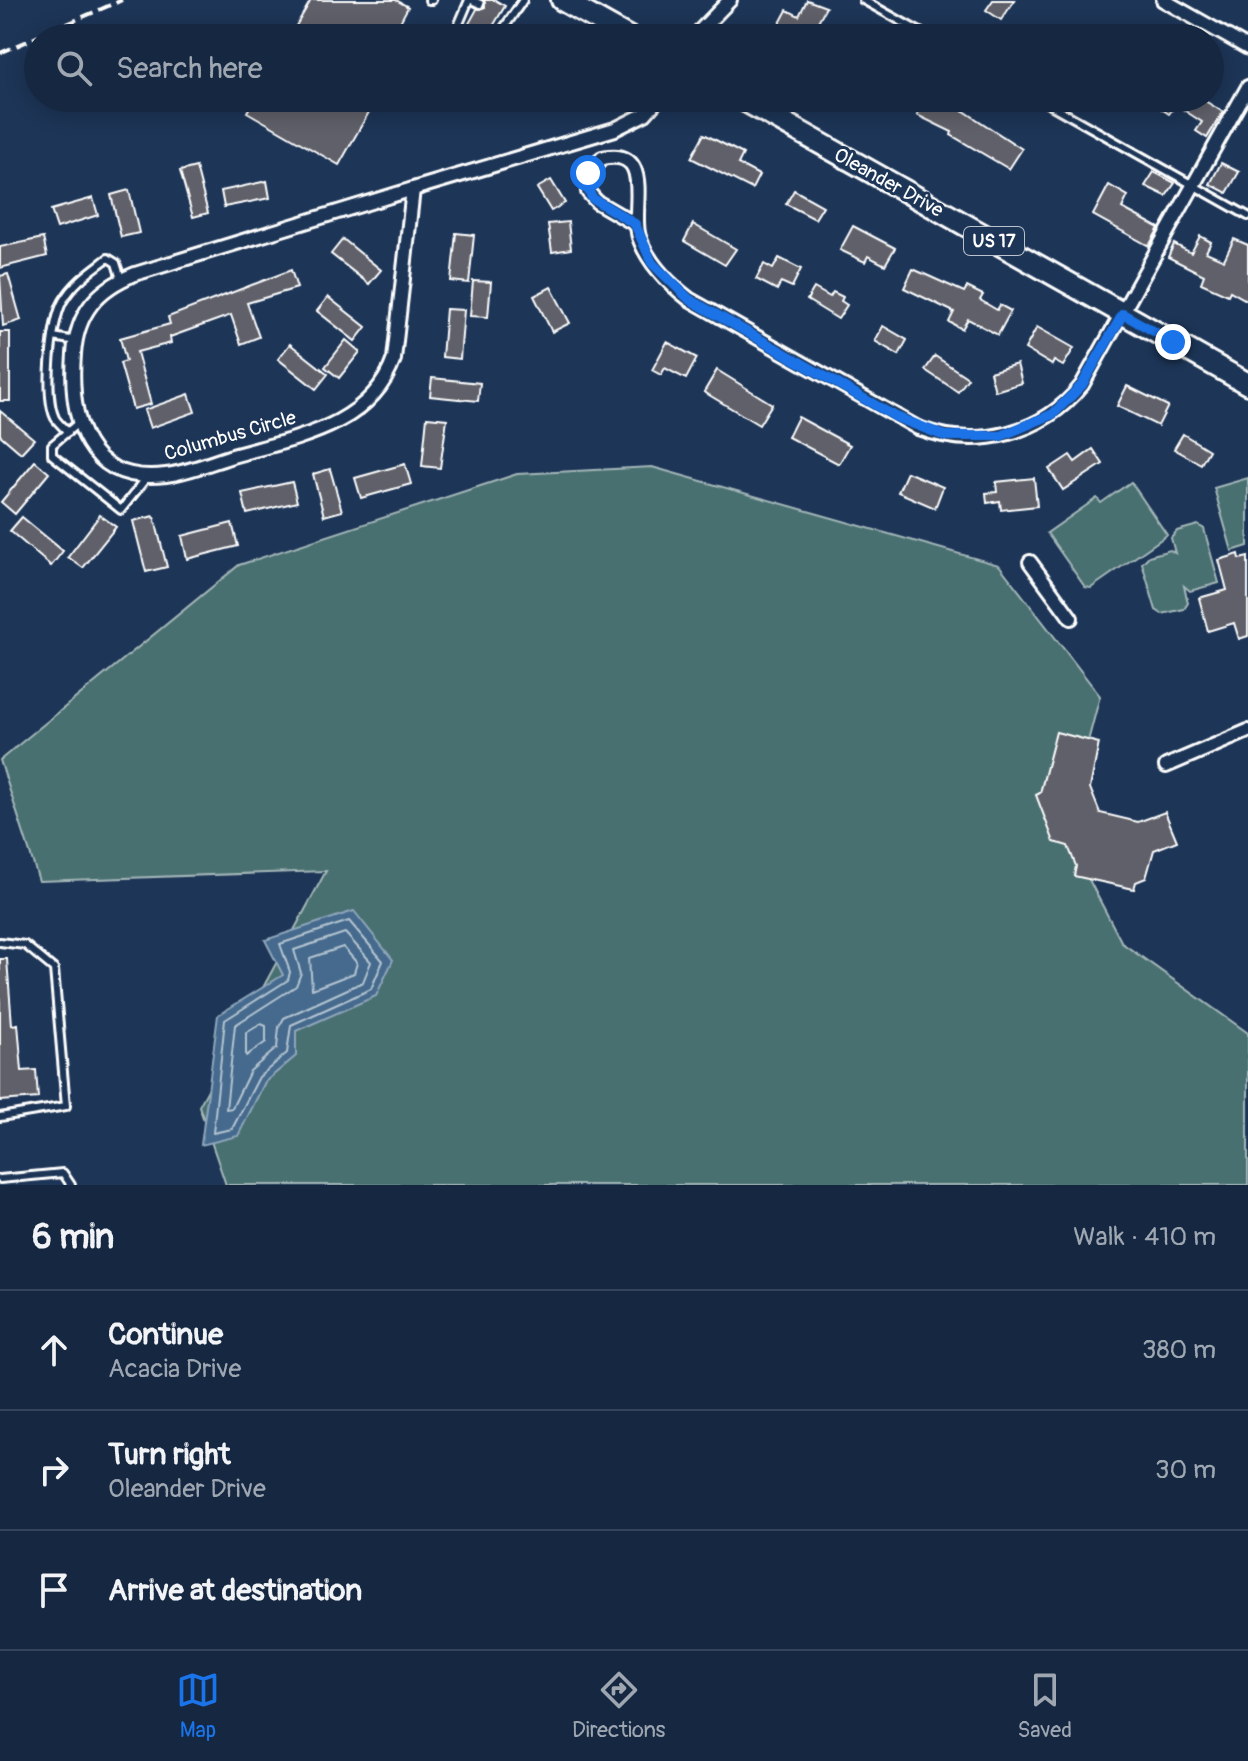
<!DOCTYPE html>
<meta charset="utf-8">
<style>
body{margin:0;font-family:Pangolin,sans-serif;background:#23344c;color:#f1f3f6}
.stop{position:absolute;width:24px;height:24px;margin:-18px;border:6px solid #1a73e8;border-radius:50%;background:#fff}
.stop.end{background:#1a73e8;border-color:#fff;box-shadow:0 2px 8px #0008}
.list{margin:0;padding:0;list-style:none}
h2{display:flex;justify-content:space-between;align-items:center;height:104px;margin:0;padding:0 32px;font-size:34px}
h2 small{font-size:26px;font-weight:400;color:#9ea6b1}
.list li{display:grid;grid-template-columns:52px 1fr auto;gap:24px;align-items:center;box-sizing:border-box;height:120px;padding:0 32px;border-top:2px solid #35445a}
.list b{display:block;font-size:30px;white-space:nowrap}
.list p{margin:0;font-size:26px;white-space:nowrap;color:#9ea6b1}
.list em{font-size:26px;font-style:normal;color:#9ea6b1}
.icon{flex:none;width:44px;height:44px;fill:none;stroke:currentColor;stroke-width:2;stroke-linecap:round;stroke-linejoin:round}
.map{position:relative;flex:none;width:1248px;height:1185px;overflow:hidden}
.search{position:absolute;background:#162841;box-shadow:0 4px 20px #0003;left:24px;right:24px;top:24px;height:88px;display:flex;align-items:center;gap:20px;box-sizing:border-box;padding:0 28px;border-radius:44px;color:#9ea6b1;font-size:30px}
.sheet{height:464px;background:#162841}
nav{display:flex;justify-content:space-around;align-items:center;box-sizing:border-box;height:112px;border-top:2px solid #35445a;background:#162841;font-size:22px;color:#9ea6b1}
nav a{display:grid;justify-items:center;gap:4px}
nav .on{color:#1a73e8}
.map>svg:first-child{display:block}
.green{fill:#4a6f71;stroke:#a4b7b8;stroke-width:2}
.water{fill:#456b8d;stroke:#8fa6bb;stroke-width:2}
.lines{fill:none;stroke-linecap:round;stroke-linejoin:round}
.shore{stroke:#b5c4d1;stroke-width:2}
.building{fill:#5f6069;stroke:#fff;stroke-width:2}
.lane-casing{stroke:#fff;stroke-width:12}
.street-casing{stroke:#fff;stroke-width:18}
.primary-casing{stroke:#fff;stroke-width:26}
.lane{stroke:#1d3557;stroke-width:6}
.street{stroke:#1d3557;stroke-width:12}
.primary{stroke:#1d3557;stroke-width:20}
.rail{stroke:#fff;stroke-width:4;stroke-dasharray:12 6;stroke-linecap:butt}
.route{stroke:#1a73e8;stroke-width:10}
.labels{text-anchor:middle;stroke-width:6;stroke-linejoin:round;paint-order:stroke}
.shield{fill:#1d3557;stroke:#bbc2cd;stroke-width:2}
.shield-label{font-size:18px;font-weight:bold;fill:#fff}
.street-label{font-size:20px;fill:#fff;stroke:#1d3557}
</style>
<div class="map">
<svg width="1248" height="1185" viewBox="0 0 1248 1185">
<rect width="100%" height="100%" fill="#1d3557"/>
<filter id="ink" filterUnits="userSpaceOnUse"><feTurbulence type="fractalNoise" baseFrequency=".0125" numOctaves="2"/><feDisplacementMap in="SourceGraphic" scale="16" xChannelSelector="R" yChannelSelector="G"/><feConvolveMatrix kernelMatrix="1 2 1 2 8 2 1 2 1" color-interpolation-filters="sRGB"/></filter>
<g filter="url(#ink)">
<g class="green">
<path d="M652 467 999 565 1100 696 1064 832 1122 943 1248 1033V1185H226L199 1106 326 871 39 881 0 760 239 565 517 474Z"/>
<path d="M1248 478V546L1232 551 1214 488Z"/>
<path d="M1131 482 1167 535 1091 588 1085 587 1047 533 1097 498 1101 503Z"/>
<path d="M1198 525 1204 529 1219 583 1190 591 1184 586 1188 603 1184 609 1162 614 1156 610 1142 563 1149 556 1170 550 1175 553 1171 538 1177 531Z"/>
</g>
<path class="water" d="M354 911 393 960 376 996 296 1031V1056L265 1082 238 1136 201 1145 218 1015 283 975 265 940Z"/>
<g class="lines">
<g class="shore">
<path d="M349 921 383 961 371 989 291 1025 287 1053 259 1077 232 1129 213 1133 225 1020 288 980 290 972 280 944Z"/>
<path d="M345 933 371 962 363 982 284 1018 279 1027 277 1048 250 1071 232 1108 226 1109 235 1025 296 986 301 973 294 950Z"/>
<path d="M343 947 357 963 354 973 312 989 310 958Z"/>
<path d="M261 1024 266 1026V1042L246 1056V1033Z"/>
</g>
</g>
<g class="building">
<path d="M311 0H396L408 7 399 24 424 38H289Z"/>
<path d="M484 0H495L505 6 486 38H461L477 9 485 7Z"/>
<path d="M807 0 826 7 815 27 837 38H772L787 10 799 16Z"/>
<path d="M993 0H1015L1001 20 986 10Z"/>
<path d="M255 98H377L339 165 247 112Z"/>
<path d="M897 98H930L964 111 1022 149 1009 169 951 135 952 132 917 115 920 110Z"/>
<path d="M1145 98H1200L1223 112 1207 138 1196 131 1202 122 1176 105 1169 114Z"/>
<path d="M704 134 743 154 738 164 759 175 752 189 691 158Z"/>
<path d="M1221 163 1239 172 1227 193 1210 184Z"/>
<path d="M196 167 208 213 193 217 180 171Z"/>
<path d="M1154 172 1175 183 1166 196 1145 186Z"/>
<path d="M551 180 565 203 551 211 537 188Z"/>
<path d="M267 181 270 198 224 207 221 191Z"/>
<path d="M1109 185 1128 196 1122 208 1159 228 1149 246 1093 215Z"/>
<path d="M129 190 139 233 121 237 111 195Z"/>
<path d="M794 190 823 206 815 219 786 204Z"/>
<path d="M93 198 98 215 57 228 51 210Z"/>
<path d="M568 222 571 249 552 252 548 224Z"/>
<path d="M693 224 736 249 725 265 684 241Z"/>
<path d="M853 226 895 248 885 265 868 256 865 262 840 250Z"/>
<path d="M456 233 474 235 469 283 451 281Z"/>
<path d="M1200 236 1211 242 1206 252 1224 260 1234 239 1248 245V301L1230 291 1228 295 1201 283 1204 275 1168 257 1174 244 1191 253Z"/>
<path d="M43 238 47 256 0 268V247Z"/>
<path d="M343 239 381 270 369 284 331 254Z"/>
<path d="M779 258 801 269 792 287 781 282 777 290 756 279 764 264 773 269Z"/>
<path d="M913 269 964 292 967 287 983 295 980 300 997 310 1000 305 1011 311 998 335 968 319 962 329 949 322 954 312 904 288Z"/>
<path d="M291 270 297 288 247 303 259 337 241 344 231 315 170 337 171 343 137 352 151 404 133 409 120 363 126 361 120 338 170 324 168 317Z"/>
<path d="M8 274 21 320 3 326 0 276Z"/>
<path d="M473 281 491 282 488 317 470 316Z"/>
<path d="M551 287 570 323 552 332 534 296Z"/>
<path d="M814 288 830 297 833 292 843 297 841 301 847 305 838 319 807 300Z"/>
<path d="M328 297 366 327 355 341 317 311Z"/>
<path d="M446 309 464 310 460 359 442 357Z"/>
<path d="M883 326 907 340 899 355 875 341Z"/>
<path d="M1037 327 1074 348 1063 366 1054 361 1052 365 1025 349Z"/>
<rect x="0" y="332" width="10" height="69"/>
<path d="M346 340 360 352 339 378 325 367Z"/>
<path d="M667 342 697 358 686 379 665 368 661 375 652 370Z"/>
<path d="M290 344 328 374 316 389 278 359Z"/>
<path d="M935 356 968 378 958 392 925 370Z"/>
<path d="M1017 364 1022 383 995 391 990 372Z"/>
<path d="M717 370 772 404 759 425 704 392Z"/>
<path d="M432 378 480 383 478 401 430 396Z"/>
<path d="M1127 386 1168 406 1158 426 1117 406Z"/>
<path d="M189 394 195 412 150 428 144 410Z"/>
<path d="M0 411 34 439 21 453 0 435Z"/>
<path d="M427 417 447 419 440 468 422 466Z"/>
<path d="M798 417 850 445 839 464 788 437Z"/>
<path d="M1183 434 1209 450 1201 464 1174 449Z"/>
<path d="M1093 449 1103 464 1063 490 1049 469 1070 455 1075 462Z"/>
<path d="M35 461 49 473 15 514 1 502Z"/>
<path d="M405 464 411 484 361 498 355 478Z"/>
<path d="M330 469 342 511 324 516 313 474Z"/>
<path d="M907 472 943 487 935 508 898 492Z"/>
<path d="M1034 478 1037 506 1001 510 1000 501 987 503 986 493 997 492 996 482Z"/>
<path d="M292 482 297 502 247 514 242 493Z"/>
<path d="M100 515 116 527 83 568 68 557Z"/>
<path d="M154 516 167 567 146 572 133 521Z"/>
<path d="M22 517 63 551 51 566 10 531Z"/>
<path d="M232 523 238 546 187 559 182 536Z"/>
<path d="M1239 554 1240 559 1248 557V636L1239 639 1234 623 1208 631 1199 598 1227 590 1219 560Z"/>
<path d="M1056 732 1099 743 1090 788 1100 813 1138 822 1165 812 1177 841 1154 850 1146 878 1136 882 1134 889 1074 876 1076 866 1068 846 1054 842 1036 795 1040 793Z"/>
<path d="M0 959H7L12 1025 18 1024 22 1071 36 1070 38 1098 0 1101Z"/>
</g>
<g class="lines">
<g class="lane-casing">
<g id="lane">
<path d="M429 0H432"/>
<path d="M472 0 480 4"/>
<path d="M863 0 931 38"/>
<path d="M453 38 469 0"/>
<path d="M497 38 523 0"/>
<path d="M1038 98 1248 216"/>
<path d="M53 337 76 341"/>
<path d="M78 423 52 445V455L121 510 148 476"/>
<path d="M68 432C64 428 58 423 55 418 44 396 51 322 63 301 74 282 91 271 108 258L116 263 121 279"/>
<path d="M0 942 25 945 54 969 66 1106 0 1117"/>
<path d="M0 1179 63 1173 71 1185"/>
</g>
</g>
<g class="street-casing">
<g id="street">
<path d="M1163 0 1248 48"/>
<path d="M693 38 730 0"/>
<path d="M413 189 394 359C371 426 297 438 236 455 214 461 190 472 166 475 87 485 69 420 74 354 77 313 97 289 135 274Z"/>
<path d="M413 189 615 129 645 114 659 98"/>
<path d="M635 224 597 202 588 192V173L602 158C656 147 630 211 639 237 648 263 668 283 689 299L918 428C977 450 1042 435 1082 385L1248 87"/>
<path d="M1030 562 1071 618"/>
<path d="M1166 766 1248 731"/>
</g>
</g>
<g class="primary-casing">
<g id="primary">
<path d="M562 0 630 38"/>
<path d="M740 98 1248 384"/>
</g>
</g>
<use href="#lane" class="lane"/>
<use href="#street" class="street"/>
<use href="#primary" class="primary"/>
<path class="rail" d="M0 53 122 0"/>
</g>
</g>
<g class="lines" filter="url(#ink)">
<path class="route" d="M588 173 587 187 592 198 635 224 652 263 689 299 896 417 945 436H1001L1053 414 1082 385 1123 314 1173 342"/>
</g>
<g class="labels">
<rect class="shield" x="964" y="227" width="60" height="28" rx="6"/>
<g class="shield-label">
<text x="994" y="247">US 17</text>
</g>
<g class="street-label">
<text transform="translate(889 182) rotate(29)" y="7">Oleander Drive</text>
<text transform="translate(230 435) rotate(-16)" y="7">Columbus Circle</text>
</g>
</g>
</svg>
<div class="stop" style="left:588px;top:173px"></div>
<div class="stop end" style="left:1173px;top:342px"></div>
<div class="search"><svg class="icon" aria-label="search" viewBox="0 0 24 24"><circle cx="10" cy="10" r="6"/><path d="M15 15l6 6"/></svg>Search here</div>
</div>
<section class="sheet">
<h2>6 min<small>Walk · 410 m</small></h2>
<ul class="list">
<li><svg class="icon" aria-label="ahead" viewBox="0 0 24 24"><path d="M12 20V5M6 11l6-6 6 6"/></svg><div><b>Continue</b><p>Acacia Drive</p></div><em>380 m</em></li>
<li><svg class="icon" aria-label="right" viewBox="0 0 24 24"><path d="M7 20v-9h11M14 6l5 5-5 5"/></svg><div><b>Turn right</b><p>Oleander Drive</p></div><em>30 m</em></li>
<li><svg class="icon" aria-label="arrive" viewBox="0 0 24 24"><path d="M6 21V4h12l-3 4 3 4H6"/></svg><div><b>Arrive at destination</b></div></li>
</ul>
</section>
<nav>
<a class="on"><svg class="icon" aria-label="map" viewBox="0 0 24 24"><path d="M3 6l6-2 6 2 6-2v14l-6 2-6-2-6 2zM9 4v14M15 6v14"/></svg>Map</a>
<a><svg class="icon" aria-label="directions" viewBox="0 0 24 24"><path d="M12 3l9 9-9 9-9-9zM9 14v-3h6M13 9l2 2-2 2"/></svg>Directions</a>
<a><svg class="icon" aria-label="saved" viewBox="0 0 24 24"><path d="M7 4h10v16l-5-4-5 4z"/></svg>Saved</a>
</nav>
